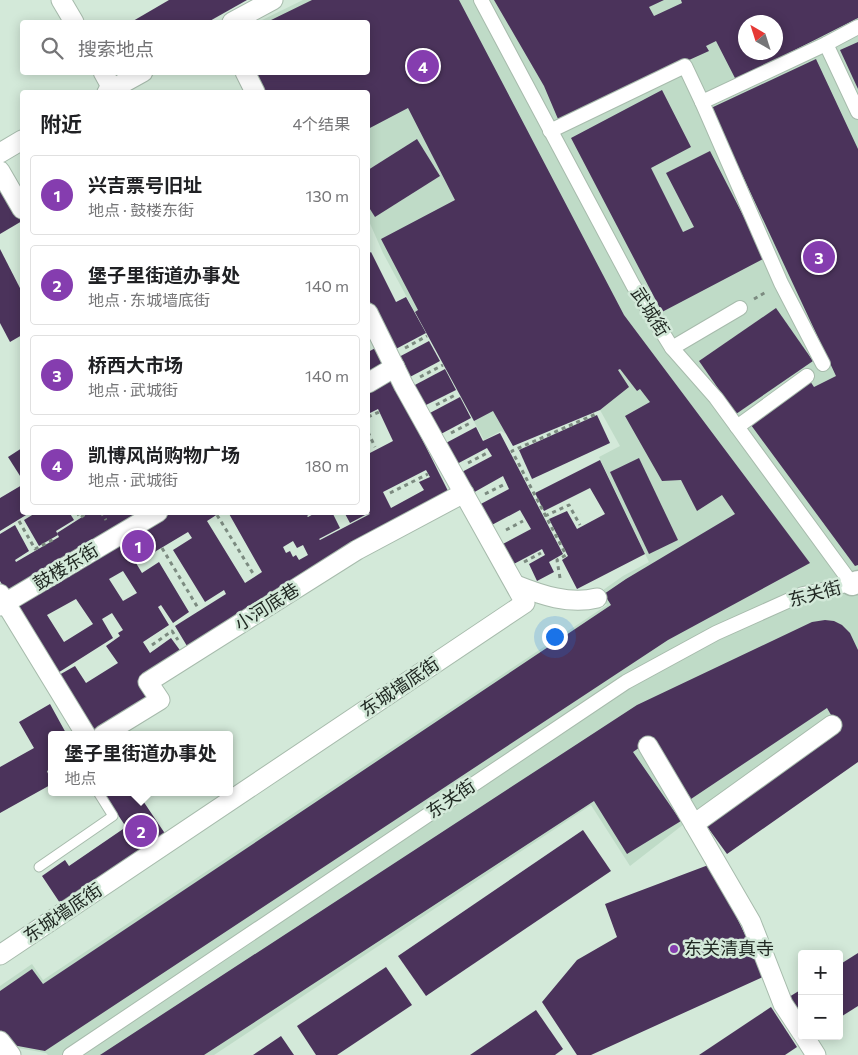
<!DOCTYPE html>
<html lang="zh">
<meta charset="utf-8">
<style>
body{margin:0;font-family:Commissioner,"Noto Sans SC",sans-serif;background:#f6f6f6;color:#202124}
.controls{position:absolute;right:15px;bottom:15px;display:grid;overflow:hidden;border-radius:5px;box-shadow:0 2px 12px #0003}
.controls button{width:45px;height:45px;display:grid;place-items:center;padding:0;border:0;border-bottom:1px solid #e0e0e0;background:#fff;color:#202124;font:25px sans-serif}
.compass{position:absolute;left:738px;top:15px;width:45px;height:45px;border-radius:50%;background:#fff;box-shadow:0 2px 12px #0003;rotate:321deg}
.you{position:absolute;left:554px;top:636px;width:18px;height:18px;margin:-12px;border:4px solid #fff;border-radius:50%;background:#1a73e8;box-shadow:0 0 0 8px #1a73e833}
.badge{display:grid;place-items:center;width:32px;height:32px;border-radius:50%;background:#853daf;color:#fff;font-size:16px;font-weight:700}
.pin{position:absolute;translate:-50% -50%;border:2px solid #fff;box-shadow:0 1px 5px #0006}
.popup{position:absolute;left:48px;top:731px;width:185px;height:65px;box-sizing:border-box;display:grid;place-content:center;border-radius:5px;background:#fff;filter:drop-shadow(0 1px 4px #0005);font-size:16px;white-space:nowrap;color:#757577}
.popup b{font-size:19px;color:#202124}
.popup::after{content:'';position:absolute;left:50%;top:100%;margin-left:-10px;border:10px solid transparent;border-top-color:#fff}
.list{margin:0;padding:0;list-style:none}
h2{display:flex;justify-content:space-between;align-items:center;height:65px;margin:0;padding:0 20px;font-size:21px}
h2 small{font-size:16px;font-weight:400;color:#757577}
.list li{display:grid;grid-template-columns:32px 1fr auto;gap:15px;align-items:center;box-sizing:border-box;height:80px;margin:0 10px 10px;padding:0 10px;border:1px solid #e0e0e0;border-radius:5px}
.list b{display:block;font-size:19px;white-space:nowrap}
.list p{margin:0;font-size:16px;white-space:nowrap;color:#757577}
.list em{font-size:16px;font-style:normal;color:#757577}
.icon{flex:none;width:28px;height:28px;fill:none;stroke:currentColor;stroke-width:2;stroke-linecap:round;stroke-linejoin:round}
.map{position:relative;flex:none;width:858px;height:1055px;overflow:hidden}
.search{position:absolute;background:#fff;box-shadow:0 2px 12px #0003;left:20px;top:20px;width:350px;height:55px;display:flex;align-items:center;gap:12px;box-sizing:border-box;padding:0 18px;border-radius:5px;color:#757577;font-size:19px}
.panel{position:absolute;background:#fff;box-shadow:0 2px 12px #0003;left:20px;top:90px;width:350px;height:425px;border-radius:5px}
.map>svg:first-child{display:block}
.built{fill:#bfdbc7;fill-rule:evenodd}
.building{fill:#4b335b;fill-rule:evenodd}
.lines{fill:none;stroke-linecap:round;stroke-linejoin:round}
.service-casing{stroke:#a7bbac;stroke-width:11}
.pedestrian-casing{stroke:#a7bbac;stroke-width:16}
.minor-casing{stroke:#a7bbac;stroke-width:21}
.tertiary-casing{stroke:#a7bbac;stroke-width:25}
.path{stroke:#7c8b80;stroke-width:3;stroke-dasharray:4 4;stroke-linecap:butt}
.service{stroke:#fff;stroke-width:9}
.pedestrian{stroke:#fff;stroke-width:14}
.minor{stroke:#fff;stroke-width:19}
.tertiary{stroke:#fff;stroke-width:22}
.poi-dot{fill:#853daf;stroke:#d3e9d9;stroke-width:2}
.labels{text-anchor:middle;stroke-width:5;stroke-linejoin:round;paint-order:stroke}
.street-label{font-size:18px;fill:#212923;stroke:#d3e9d9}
.poi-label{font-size:18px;fill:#212923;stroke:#d3e9d9;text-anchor:start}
</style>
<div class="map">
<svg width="858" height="1055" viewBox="0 0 858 1055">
<rect width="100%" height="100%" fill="#d3e9d9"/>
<path class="built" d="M303 0H858V704L702 810 630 866 591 805 214 1055H48L46 1053 7 1046 0 1036V986L32 964 43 980 607 605 599 593 623 576 649 562 599 457 620 446 600 410 617 371 506 434 501 431 484 440 383 253 368 219V92H260L368 72V22H258ZM746 22H776V52H746Z"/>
<g class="building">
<path d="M169 0H247L208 22H134L133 21Z"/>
<path d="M312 0H459L624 315 810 563 668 640 45 1051 7 1044 0 1033V991L32 969 43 984 611 605 604 594 626 579 735 514 722 495 697 511 681 480 662 481 625 416 650 402 640 389 637 391 620 369 618 370 629 387 600 410 513 446 493 411 474 421 415 312 418 310 381 239 455 200 408 108 368 129V92H264L254 72H368V22H267Z"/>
<path d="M494 0H664L649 7 654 16 682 3 681 0H858V18L736 80 716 41 706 46 709 51 558 119 544 86ZM746 22H776V52H746Z"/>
<path d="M858 42V89L840 50Z"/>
<path d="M816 59 858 149V565L855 566 751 425 810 381 814 387 836 376 711 108Z"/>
<path d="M662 90 691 147 651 168 683 232 694 227 666 173 710 151 765 258 662 312 571 138Z"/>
<path d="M417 139 440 176 375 217 368 206V170Z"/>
<path d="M0 185 22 217V221L0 234Z"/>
<path d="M0 249 22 292V335L10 342 0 323Z"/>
<path d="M371 252 396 302 406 297 426 333 394 350 368 298V254Z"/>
<path d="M776 308 813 361 736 414 699 361Z"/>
<path d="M429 341 440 361 408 378 397 358Z"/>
<path d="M381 345 391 364 368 376V352Z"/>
<path d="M445 369 456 390 424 406 413 386Z"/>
<path d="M391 377 451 497 190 651 175 626 226 594 224 590 205 602 173 550 192 538 188 532 136 563 142 573 159 562 189 612 173 623 161 605 158 607 169 625 143 642 150 653 171 638 182 653 142 679 155 699 96 735 59 675 75 666 86 683 118 663 106 646 120 636 118 633 123 630 112 613 102 619 113 638 53 676 13 604 169 512H221L207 521 245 583 262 572 228 512H269L270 514 273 512H313L307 516 308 517 317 512H332L340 528 319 539 320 540 370 514 369 513 350 523 344 512H368V454L393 441 378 409 368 414V388ZM426 470 430 477 419 482 424 490 391 508 383 492ZM293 541 297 548 303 545 308 555 299 560 296 555 293 557 290 551 286 553 283 547ZM123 571 137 593 123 601 109 579ZM76 599 93 624 64 642 47 615Z"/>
<path d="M460 397 471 418 439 435 428 414Z"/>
<path d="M597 415 610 443 532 479 519 450Z"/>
<path d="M476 427 483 441 500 433 563 554 549 562 554 572 537 581 529 564 545 555 542 549 510 566 499 546 531 529 520 510 488 527 477 506 509 489 503 476 471 494 460 473 492 456 487 448 455 465 444 444Z"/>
<path d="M22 448V479L8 457Z"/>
<path d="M639 458 678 540 649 554 610 472Z"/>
<path d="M600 460 645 554 577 589 562 560 568 556 549 519 567 511 577 529 605 514 590 488 544 511 535 493Z"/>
<path d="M22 485V512H31L0 531V498Z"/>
<path d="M37 512H69L74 520 56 531 58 535 39 546 24 520Z"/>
<path d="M90 512H143L8 595 0 581V534L15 525 29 551 15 560 16 562 59 537 57 533Z"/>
<path d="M825 620 834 621 842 625 850 633 858 650V762L727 854 703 821 838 727 827 708 691 799 653 738 633 752 681 821 627 854 594 801 204 1055H100L637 705 812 622Z"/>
<path d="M50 704 67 735H52V768L47 771 52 784 0 813V767L34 748 19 722Z"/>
<path d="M103 792H137L166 835 62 906 42 876 65 860 69 866 126 827Z"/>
<path d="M583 830 611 871 426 996 398 956Z"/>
<path d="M711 864 765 976 591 1055H577L542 1002 577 960 617 937 605 904Z"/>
<path d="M858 953V1006L839 1018V965Z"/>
<path d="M386 967 412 1005 337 1055H316L297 1026Z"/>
<path d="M802 989V1017L789 997Z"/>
<path d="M771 1007 797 1047 785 1055H699Z"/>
<path d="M536 1010 563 1049 555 1055H470Z"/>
<path d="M281 1036 294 1055H253Z"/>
</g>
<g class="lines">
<g class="service-casing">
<path id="service" d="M39 867 113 816 98 792"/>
</g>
<g class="pedestrian-casing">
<g id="pedestrian">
<path d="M826 44 858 112"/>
<path d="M702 102 781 283 823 364"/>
<path d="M550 131 685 66 702 102 826 44 858 27"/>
<path d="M672 348 740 308"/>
<path d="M737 427 807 376"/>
<path d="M70 1055 626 682 716 633 803 594 852 584 716 398 672 348 633 285 481 0"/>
</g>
</g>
<g class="minor-casing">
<g id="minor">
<path d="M61 0 74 22"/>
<path d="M232 22 273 0"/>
<path d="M103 72 114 92"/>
<path d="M245 72 255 92"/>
<path d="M107 92 143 72"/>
<path d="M0 153 22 140"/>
<path d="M0 171 22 209"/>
<path d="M368 383 395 367"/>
<path d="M516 585C541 595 570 605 597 598"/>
<path d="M0 594 86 735"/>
<path d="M0 606 158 512"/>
<path d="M103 735 160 700 148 682 357 550 464 493"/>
<path d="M648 746 694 824"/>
<path d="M0 955 525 603 404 386 368 313"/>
<path d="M802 1033 783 1004 751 922 694 824 832 725"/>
<path d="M804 1036 816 1055"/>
<path d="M0 1041 11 1055"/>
</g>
</g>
<g class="tertiary-casing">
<path id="tertiary" d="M852 584 858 582"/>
</g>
<g class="path">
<path d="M754 299 766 292"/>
<path d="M405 348 427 336"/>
<path d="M420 377 443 365"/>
<path d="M436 405 457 394"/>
<path d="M368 417 379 412"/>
<path d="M368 432 375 447"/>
<path d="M451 433 472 422"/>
<path d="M468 463 487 453"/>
<path d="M390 493 428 474"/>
<path d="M485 494 505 484"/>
<path d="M77 512 80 518 88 512"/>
<path d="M101 512 106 520"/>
<path d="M217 515 254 575"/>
<path d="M545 516 569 505 580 525"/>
<path d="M19 521 35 549 56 538"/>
<path d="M506 530 523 521"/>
<path d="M162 548 198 608"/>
<path d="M524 562 541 553"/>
<path d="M560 578 557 560 566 555 512 451 598 413"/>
<path d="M152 645 172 631 178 640"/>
</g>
<use href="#service" class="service"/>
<use href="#pedestrian" class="pedestrian"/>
<use href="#minor" class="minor"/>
<use href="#tertiary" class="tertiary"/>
</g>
<circle class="poi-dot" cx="674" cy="949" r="5"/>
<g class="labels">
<g class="street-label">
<text transform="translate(650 312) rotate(58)" y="6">武城街</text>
<text transform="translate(66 567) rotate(-31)" y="6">鼓楼东街</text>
<text transform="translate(815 594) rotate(-15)" y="6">东关街</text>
<text transform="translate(267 607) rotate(-32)" y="6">小河底巷</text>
<text transform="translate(400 687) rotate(-34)" y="6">东城墙底街</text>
<text transform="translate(451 799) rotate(-34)" y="6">东关街</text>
<text transform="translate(63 913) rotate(-34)" y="6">东城墙底街</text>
</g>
<g class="poi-label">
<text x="684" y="955">东关清真寺</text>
</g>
</g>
</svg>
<div class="controls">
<button>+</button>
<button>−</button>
</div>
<svg class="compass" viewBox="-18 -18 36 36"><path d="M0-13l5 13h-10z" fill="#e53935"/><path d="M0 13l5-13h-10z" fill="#757577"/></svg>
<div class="you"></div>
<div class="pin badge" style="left:138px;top:546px">1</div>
<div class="pin badge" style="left:141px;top:831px">2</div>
<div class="popup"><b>堡子里街道办事处</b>地点</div>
<div class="pin badge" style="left:819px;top:257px">3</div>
<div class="pin badge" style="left:423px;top:66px">4</div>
<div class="search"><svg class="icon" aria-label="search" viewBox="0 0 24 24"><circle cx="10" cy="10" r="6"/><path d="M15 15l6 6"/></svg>搜索地点</div>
<section class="panel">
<h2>附近<small>4个结果</small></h2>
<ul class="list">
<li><span class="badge">1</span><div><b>兴吉票号旧址</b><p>地点 · 鼓楼东街</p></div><em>130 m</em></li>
<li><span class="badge">2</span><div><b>堡子里街道办事处</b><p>地点 · 东城墙底街</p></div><em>140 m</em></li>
<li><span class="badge">3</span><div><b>桥西大市场</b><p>地点 · 武城街</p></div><em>140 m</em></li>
<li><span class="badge">4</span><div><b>凯博风尚购物广场</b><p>地点 · 武城街</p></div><em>180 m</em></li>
</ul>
</section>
</div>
